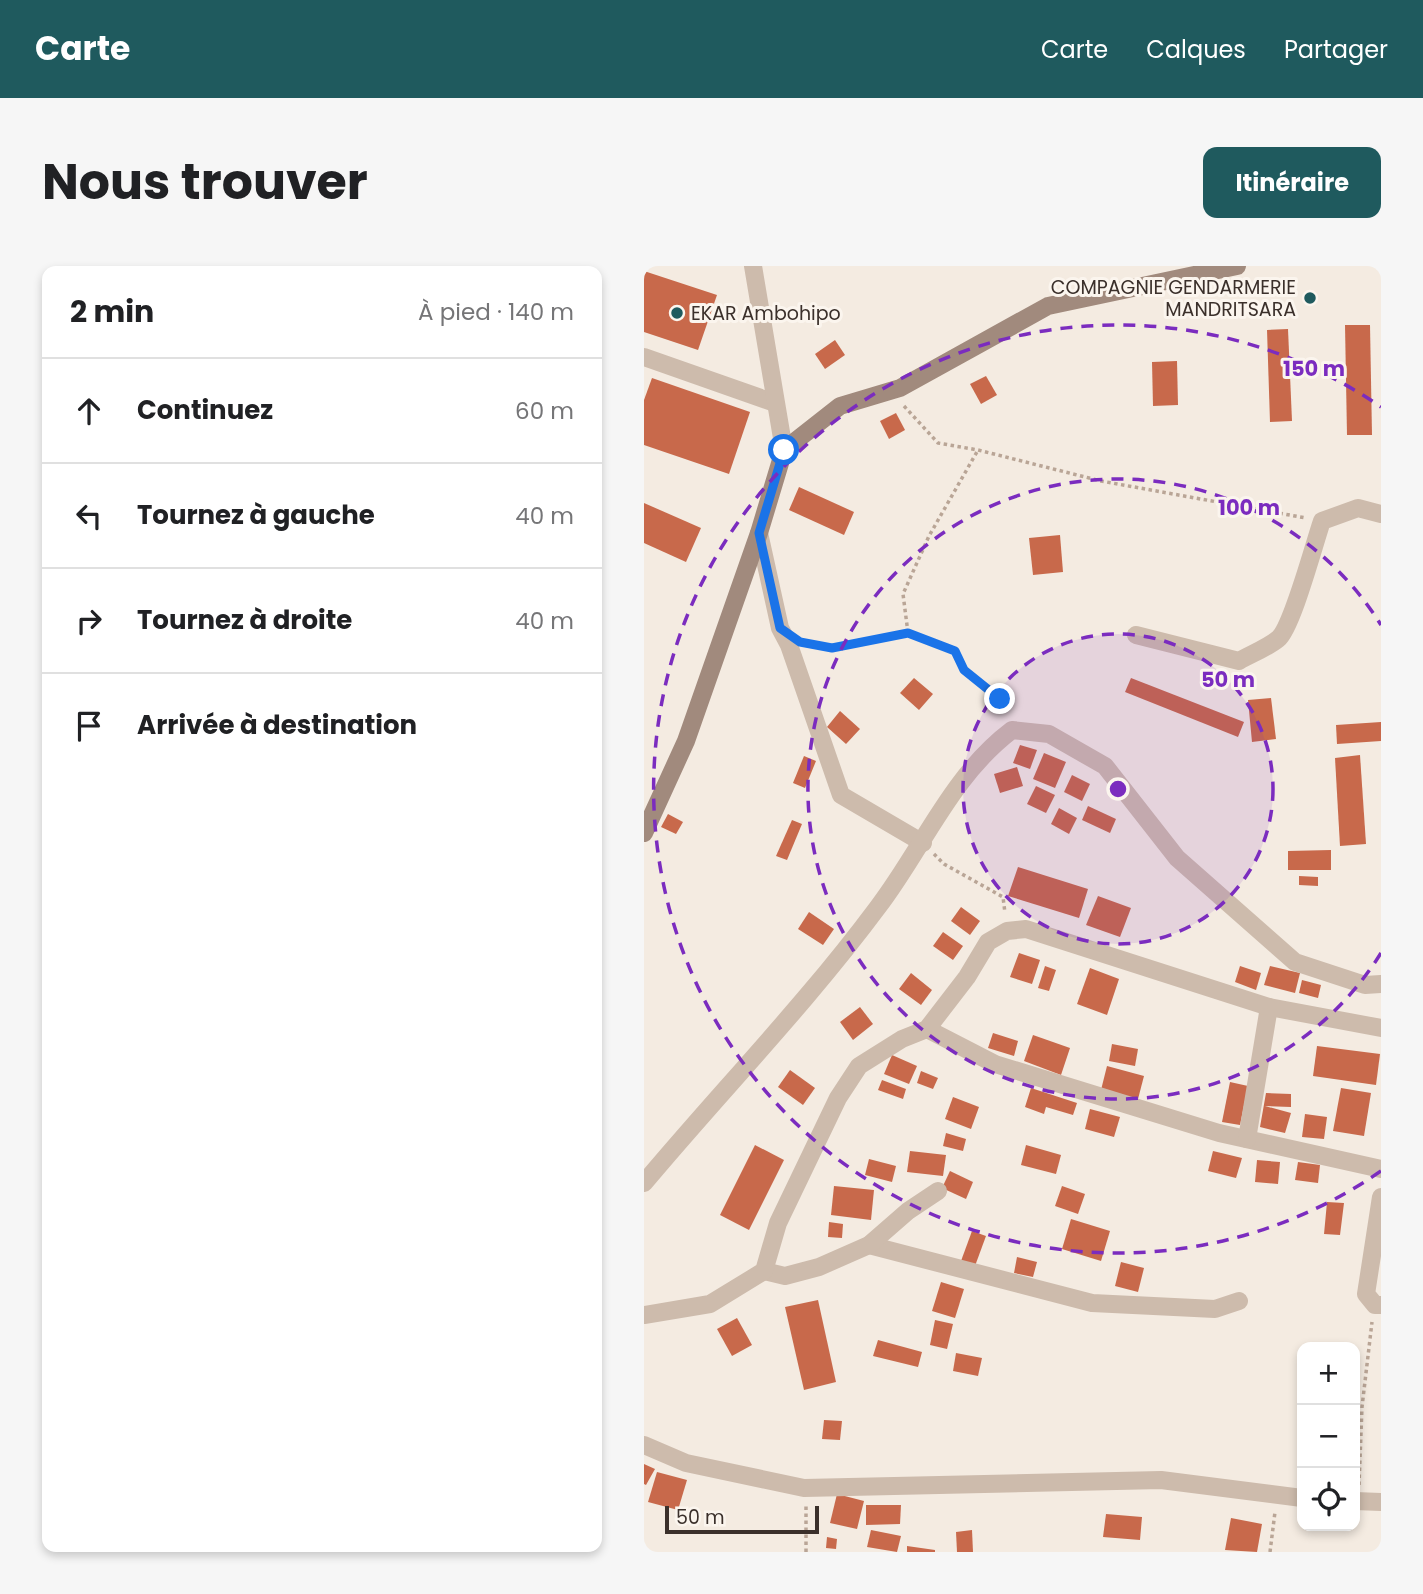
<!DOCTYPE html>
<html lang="fr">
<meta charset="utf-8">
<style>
body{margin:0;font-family:Poppins,sans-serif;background:#f6f6f6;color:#202124}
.controls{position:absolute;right:21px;bottom:21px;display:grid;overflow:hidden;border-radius:14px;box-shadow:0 4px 10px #0003}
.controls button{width:63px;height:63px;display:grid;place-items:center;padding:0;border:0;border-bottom:2px solid #e0e0e0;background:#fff;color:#202124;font:35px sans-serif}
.scale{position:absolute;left:21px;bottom:18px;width:154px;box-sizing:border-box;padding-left:7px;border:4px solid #3b302b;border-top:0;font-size:19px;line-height:24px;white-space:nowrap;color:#3b302b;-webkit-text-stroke:5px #fbf5ee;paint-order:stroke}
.stop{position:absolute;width:21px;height:21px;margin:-16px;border:5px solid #1a73e8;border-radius:50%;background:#fff}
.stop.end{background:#1a73e8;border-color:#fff;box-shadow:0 2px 7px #0008}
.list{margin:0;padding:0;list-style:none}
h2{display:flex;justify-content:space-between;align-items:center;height:91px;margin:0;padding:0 28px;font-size:30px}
h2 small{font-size:23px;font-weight:400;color:#757577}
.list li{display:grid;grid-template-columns:46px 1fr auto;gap:21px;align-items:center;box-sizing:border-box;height:105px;padding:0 28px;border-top:2px solid #e0e0e0}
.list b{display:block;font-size:26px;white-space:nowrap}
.list em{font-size:23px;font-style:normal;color:#757577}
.icon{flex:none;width:38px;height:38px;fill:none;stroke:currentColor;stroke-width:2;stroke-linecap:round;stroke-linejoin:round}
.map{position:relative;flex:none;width:737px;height:1286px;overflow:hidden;border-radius:14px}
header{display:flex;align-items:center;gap:42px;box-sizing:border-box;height:98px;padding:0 35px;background:#1f5a5e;color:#fff}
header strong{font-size:33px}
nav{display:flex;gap:38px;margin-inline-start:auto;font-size:24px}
.intro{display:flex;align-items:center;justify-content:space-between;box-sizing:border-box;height:168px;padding:0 42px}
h1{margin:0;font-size:49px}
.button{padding:18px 32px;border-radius:14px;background:#1f5a5e;color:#fff;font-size:24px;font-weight:700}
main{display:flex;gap:42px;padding:0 42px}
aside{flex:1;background:#fff;border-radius:14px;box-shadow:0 4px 10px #0003}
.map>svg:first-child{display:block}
.building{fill:#c8694b}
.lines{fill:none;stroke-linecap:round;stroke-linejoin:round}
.path{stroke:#b9a596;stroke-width:3.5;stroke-dasharray:3.5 3.5;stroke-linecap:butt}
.minor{stroke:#cdbbac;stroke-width:18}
.tertiary{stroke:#cdbbac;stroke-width:18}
.secondary{stroke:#a18a7d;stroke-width:18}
.route{stroke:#1a73e8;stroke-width:9}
.ring{fill:none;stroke:#7b2cbf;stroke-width:3.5;stroke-dasharray:12 9}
.poi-dot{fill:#1f5a5e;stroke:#fbf5ee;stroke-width:2.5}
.labels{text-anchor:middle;stroke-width:6;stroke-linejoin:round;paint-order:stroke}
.poi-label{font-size:19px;fill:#3b302b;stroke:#fbf5ee;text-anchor:end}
.centre{fill:#7b2cbf;stroke:#fbf5ee;stroke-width:3.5}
.ring-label{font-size:21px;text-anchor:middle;font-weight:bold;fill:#7b2cbf;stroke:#fbf5ee;stroke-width:6;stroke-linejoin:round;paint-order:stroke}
</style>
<header>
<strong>Carte</strong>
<nav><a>Carte</a><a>Calques</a><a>Partager</a></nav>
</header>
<div class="intro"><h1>Nous trouver</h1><a class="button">Itinéraire</a></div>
<main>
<aside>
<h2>2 min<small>À pied · 140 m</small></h2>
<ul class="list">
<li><svg class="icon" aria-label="ahead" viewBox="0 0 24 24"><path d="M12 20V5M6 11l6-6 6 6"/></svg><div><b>Continuez</b></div><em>60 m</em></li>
<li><svg class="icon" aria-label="left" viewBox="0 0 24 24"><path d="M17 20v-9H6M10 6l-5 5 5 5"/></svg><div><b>Tournez à gauche</b></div><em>40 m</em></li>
<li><svg class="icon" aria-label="right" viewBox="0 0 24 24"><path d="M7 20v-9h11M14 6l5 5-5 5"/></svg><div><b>Tournez à droite</b></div><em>40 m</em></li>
<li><svg class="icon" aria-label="arrive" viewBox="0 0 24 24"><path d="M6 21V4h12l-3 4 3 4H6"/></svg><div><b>Arrivée à destination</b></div></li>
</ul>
</aside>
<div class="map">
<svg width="737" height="1286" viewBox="0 0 737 1286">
<rect width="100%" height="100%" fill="#f4ebe1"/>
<g class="building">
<path d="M0 5 73 29 54 84 0 66Z"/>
<path d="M701 59H726L728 169H703Z"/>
<path d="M644 63 648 155 626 156 623 64Z"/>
<path d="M191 74 201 89 181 103 171 88Z"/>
<path d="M533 95 534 139 509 140 508 96Z"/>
<path d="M342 110 353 129 337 138 326 118Z"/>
<path d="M8 112 106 146 85 208 0 179V134Z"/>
<path d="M252 147 261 164 245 173 236 155Z"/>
<path d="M155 221 210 246 200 269 145 244Z"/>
<path d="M0 237 57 262 42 296 0 277Z"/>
<path d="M416 269 419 306 389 309 385 272Z"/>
<path d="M270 412 289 428 275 444 256 427Z"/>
<path d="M487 412 600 456 594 471 481 426Z"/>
<path d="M627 432 632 473 608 476 604 434Z"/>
<path d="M196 445 216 463 202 478 183 461Z"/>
<path d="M737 456V475L693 478 692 459Z"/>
<path d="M376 479 393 484 386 503 369 497Z"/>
<path d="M400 487 422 496 411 522 389 513Z"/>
<path d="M716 489 722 578 696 580 691 492Z"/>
<path d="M160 490 172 495 161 522 149 517Z"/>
<path d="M373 501 379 520 356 527 350 508Z"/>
<path d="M428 509 446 518 438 535 420 526Z"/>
<path d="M392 520 411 529 402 547 383 538Z"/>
<path d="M444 540 472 553 466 567 438 554Z"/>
<path d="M415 542 433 552 425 568 407 558Z"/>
<path d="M24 548 39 556 32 568 17 561Z"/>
<path d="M148 554 158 558 143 594 132 590Z"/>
<path d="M687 584V604H644V585Z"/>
<path d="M374 601 444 623 435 652 364 630Z"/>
<path d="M655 610 674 611V620L655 619Z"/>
<path d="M454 630 487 642 476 671 442 659Z"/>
<path d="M317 641 336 655 326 669 307 655Z"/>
<path d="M165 646 190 663 179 679 154 663Z"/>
<path d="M299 666 319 680 309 694 289 680Z"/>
<path d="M375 687 396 694 388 718 366 711Z"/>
<path d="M401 700 412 704 405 725 394 722Z"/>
<path d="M596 700 617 707 612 724 591 716Z"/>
<path d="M626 700 656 707 651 727 620 719Z"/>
<path d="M446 702 475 713 463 749 433 738Z"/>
<path d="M267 707 288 724 277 739 255 723Z"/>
<path d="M658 714 677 719 674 732 655 727Z"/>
<path d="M216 741 229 758 209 774 196 756Z"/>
<path d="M349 767 374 775 370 790 344 782Z"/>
<path d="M389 769 426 782 417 809 380 795Z"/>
<path d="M468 778 494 783 491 800 465 795Z"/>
<path d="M673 780 736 788 732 819 669 810Z"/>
<path d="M248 789 273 800 265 818 240 808Z"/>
<path d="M463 800 500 810 494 833 457 824Z"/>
<path d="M146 804 171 822 159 839 134 821Z"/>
<path d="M277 805 294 812 289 823 273 817Z"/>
<path d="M238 814 262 823 259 833 234 824Z"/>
<path d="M586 816 604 820 596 859 578 856Z"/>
<path d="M387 822 433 837 429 849 402 841 400 848 381 841Z"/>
<path d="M697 822 727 827 720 870 689 865Z"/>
<path d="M622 827 647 828V841L621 840 647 847 641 867 616 861Z"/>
<path d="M309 831 335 841 327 863 301 853Z"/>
<path d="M446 843 476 851 470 871 441 863Z"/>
<path d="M661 848 683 851 680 873 658 871Z"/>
<path d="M302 867 322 873 319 885 299 880Z"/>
<path d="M111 879 140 894 105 964 76 949Z"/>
<path d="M382 879 417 889 412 908 377 899Z"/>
<path d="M266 885 302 889 299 910 263 906Z"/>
<path d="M569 885 598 892 592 912 564 905Z"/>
<path d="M225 893 252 900 248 916 221 909Z"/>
<path d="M613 894 636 896 634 918 611 916Z"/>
<path d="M654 896 676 899 674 917 651 914Z"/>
<path d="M306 905 329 916 322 933 298 922Z"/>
<path d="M190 920 230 924 227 954 187 949Z"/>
<path d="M418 920 441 928 434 948 411 940Z"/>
<path d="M683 936 700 937 696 969 680 968Z"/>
<path d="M427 953 466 965 457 995 418 983Z"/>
<path d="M185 956 199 958 198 972 184 971Z"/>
<path d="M328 965 342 970 331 1000 317 995Z"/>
<path d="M373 991 393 996 389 1011 370 1007Z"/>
<path d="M477 996 500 1002 494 1026 471 1020Z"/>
<path d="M297 1016 320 1023 311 1052 288 1045Z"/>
<path d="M174 1034 192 1116 160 1124 141 1041Z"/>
<path d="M93 1052 108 1079 88 1090 73 1063Z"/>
<path d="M291 1054 309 1058 303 1083 286 1079Z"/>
<path d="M234 1074 278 1086 274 1101 229 1090Z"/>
<path d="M312 1087 338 1092 334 1110 309 1105Z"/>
<path d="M180 1154 198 1155 196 1174 178 1173Z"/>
<path d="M0 1198 11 1203 2 1219 0 1218Z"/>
<path d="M13 1206 43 1214 34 1244 4 1236Z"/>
<path d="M193 1228 220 1235 213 1263 186 1257Z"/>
<path d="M222 1239H257L256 1258 222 1259Z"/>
<path d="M462 1248 498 1251 496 1274 459 1271Z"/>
<path d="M587 1252 618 1258 613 1286 581 1284Z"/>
<path d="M227 1264 257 1270 253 1286 223 1281Z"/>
<path d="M328 1264 329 1286H313L312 1266Z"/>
<path d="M183 1271 193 1273 192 1283 182 1282Z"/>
<path d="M263 1280 291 1284V1286H263Z"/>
</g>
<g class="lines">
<g class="path">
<path d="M260 140 294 177 334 184 457 215 662 252"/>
<path d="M264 367 259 328 285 270 334 184"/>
<path d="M162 377 188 382 264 367 311 385 320 404 366 446"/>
<path d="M290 588 300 598 359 631 361 647"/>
<path d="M715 1219 718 1141 728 1056"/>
<path d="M162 1286V1239"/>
<path d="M626 1286 631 1246"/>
</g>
<g class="minor">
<path d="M0 91 131 137"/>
<path d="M115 267 136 362 145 379 197 529 279 577"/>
<path d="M492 369 595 395C607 388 623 382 634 373 648 362 670 278 678 255L714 242 737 248"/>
<path d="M283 763 351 798 575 867 737 903"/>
<path d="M603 873 625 741"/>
<path d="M0 917C77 825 162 738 234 641 279 582 307 510 368 464L405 468 461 500 533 592 651 696 721 719 737 718"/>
<path d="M737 931 722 1028 731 1039H737"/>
<path d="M225 979 448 1037 571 1043 595 1035"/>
<path d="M120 1005 141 1010 175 1001 225 979 264 945 294 925"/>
<path d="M0 1049 66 1038 120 1005 134 957 194 832 215 800 258 773 283 763 323 711 344 676 363 665 382 663 625 741 737 762"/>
<path d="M0 1179 42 1197 160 1222 517 1214 658 1232"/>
<path d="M711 1235 737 1236"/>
</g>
<path class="tertiary" d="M109 0 140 184"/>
<path class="secondary" d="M0 567 42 475 115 267 140 184 196 140 256 122 404 40 593 0"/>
</g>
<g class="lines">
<path class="route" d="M140 184 115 267 136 362 156 376 188 382 264 367 311 385 320 404 356 433"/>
</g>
<circle cx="474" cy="523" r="155" fill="#7b2cbf" fill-opacity=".12"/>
<g class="ring">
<circle cx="474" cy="523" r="155"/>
<path d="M737 687A310 310 0 1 1 737 359"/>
<path d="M737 905A464 464 0 1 1 737 141"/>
</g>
<g class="poi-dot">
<circle cx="666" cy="32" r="7"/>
<circle cx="33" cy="47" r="7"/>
</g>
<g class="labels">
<g class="poi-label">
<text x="652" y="28">COMPAGNIE GENDARMERIE<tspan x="652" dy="22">MANDRITSARA</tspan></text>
<text x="47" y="54" text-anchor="start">EKAR Ambohipo</text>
</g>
</g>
<circle cx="474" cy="523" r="10" class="centre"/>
<g class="ring-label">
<text x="670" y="110">150 m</text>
<text x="605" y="249">100 m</text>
<text x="584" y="421">50 m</text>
</g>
</svg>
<div class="controls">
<button>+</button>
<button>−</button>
<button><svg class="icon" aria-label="locate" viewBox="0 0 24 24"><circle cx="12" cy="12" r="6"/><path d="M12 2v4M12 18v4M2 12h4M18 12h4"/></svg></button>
</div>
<div class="scale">50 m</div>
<div class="stop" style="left:140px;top:184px"></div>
<div class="stop end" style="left:356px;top:433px"></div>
</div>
</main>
